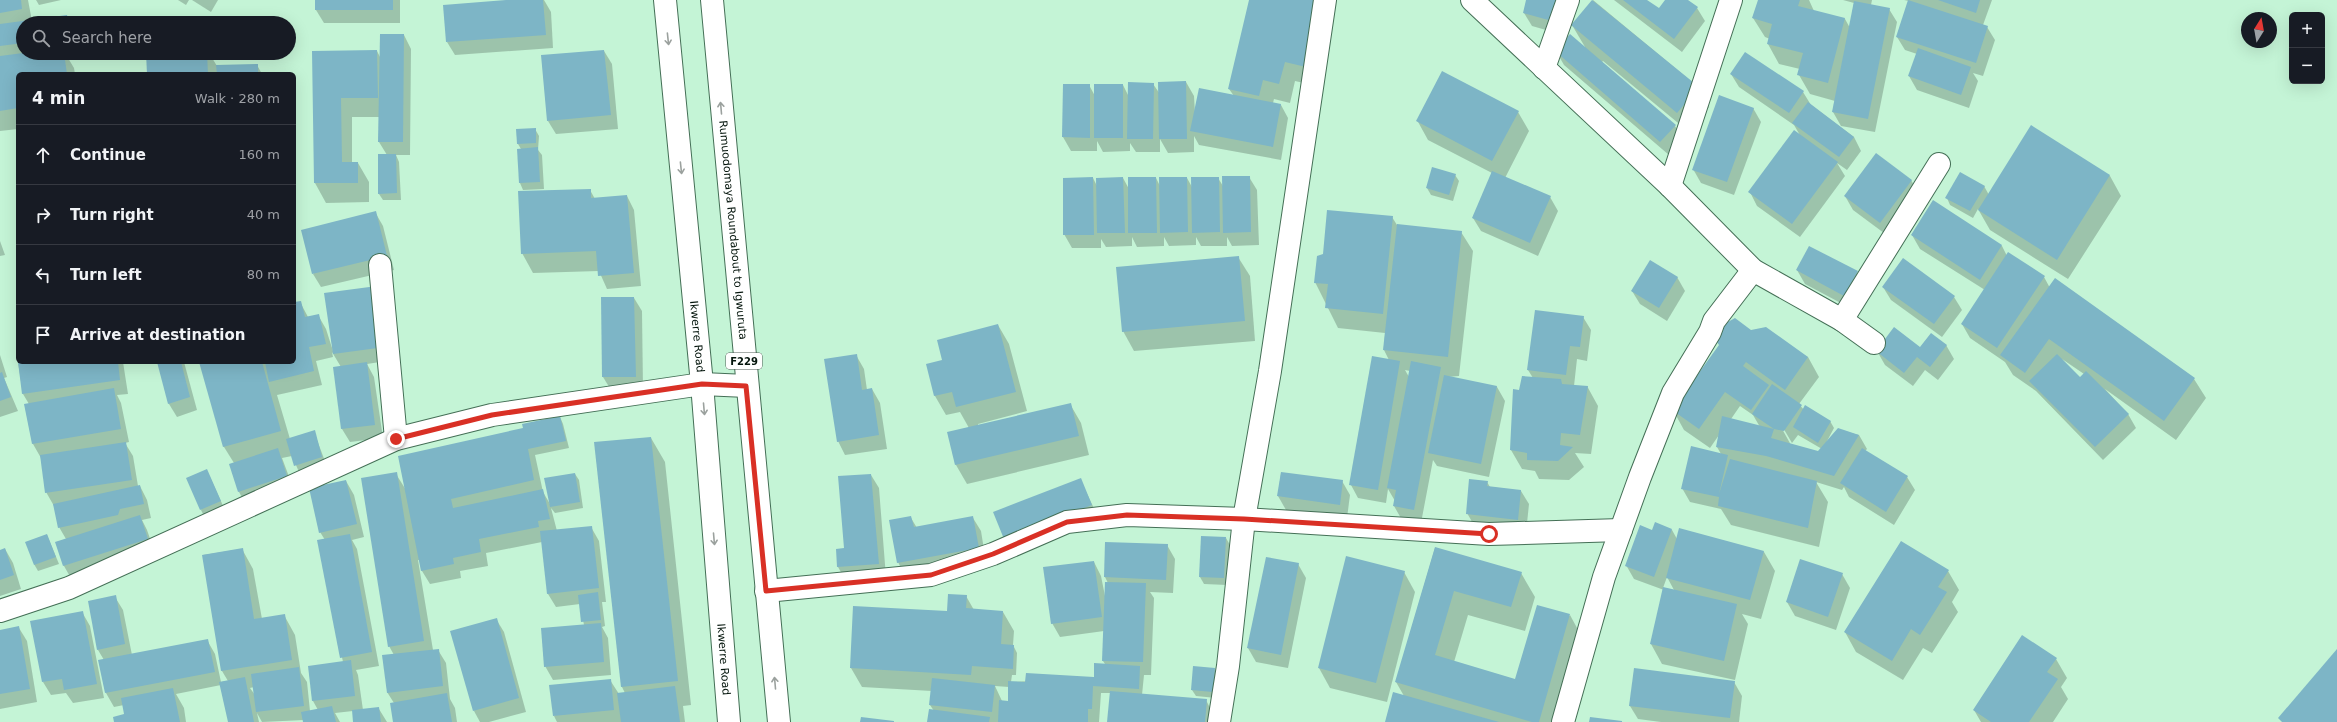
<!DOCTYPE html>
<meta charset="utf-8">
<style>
body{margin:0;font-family:"DejaVu Sans",sans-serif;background:#242831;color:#f1f3f6}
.controls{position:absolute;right:12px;top:12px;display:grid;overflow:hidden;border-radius:6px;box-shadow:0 4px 16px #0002}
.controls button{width:36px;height:36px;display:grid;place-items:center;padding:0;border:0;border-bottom:1px solid #363941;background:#171b24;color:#f1f3f6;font:20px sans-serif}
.compass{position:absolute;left:2241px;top:12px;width:36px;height:36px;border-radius:50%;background:#171b24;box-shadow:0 4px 16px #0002;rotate:11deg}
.stop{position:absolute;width:12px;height:12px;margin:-9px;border:3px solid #d93025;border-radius:50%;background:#fff}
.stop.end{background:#d93025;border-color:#fff;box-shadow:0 1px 4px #0008}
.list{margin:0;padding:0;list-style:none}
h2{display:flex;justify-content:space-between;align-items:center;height:52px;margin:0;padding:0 16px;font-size:17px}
h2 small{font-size:13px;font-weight:400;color:#9ea1a6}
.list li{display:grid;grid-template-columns:26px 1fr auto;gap:12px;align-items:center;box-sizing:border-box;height:60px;padding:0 16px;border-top:1px solid #363941}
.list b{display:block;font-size:15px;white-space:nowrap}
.list em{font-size:13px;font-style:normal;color:#9ea1a6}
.icon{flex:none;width:22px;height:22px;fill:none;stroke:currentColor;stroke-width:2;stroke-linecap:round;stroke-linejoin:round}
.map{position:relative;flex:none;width:2337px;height:722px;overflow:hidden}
.search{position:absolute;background:#171b24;box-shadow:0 4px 16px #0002;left:16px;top:16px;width:280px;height:44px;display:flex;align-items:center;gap:10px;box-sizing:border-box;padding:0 14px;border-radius:22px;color:#9ea1a6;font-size:15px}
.panel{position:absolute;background:#171b24;box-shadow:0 4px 16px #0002;left:16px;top:72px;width:280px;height:292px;border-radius:6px}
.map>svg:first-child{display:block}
.shadow{fill:#0003;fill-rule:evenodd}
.building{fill:#7db5c6}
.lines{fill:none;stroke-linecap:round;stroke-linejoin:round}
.minor-casing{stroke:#446f56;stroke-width:24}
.primary-casing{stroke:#446f56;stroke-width:24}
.minor{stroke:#fff;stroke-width:22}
.primary{stroke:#fff;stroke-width:22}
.oneway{stroke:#9ba19e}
.route{stroke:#d93025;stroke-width:5}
.labels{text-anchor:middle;stroke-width:4;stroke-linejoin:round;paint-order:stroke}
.shield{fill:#fff;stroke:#4f5b55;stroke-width:1}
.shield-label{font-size:10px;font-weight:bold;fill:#04150c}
.street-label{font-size:11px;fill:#04150c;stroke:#fff}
</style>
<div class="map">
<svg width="2337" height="722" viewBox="0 0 2337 722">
<rect width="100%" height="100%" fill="#c4f4d6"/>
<g class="shadow">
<path d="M0 0H28L32 21 67 16 71 23H23V53H65L74 68 75 74H18V129L0 131Z"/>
<path d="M36 0H61L39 5Z"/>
<path d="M178 0H189L186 5Z"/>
<path d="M192 0H218L211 12Z"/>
<path d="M316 0H400V23H324L316 10Z"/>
<path d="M518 0H544L551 12 553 48 455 55 447 42Z"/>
<path d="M1250 0H1336L1317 86 1295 81 1290 103 1274 99 1273 103 1281 105 1288 118 1281 160 1199 145 1194 136V152L1168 153 1160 139V152H1136L1130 143V151L1103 152 1097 141V151H1071L1063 137 1089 85 1095 96 1123 85 1128 95 1153 84 1160 94 1186 82 1194 96 1195 113 1234 96 1229 89Z"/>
<path d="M1527 0H1570L1560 34 1532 26 1524 13Z"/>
<path d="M1593 0 1698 87 1709 107 1689 132 1603 61 1602 62 1675 126 1683 139 1669 155 1564 65 1556 51 1585 47 1572 25Z"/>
<path d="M1614 0H1646L1659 10 1666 0H1686L1697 8 1705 21 1682 52Z"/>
<path d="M1759 0H1809L1814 11 1845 19 1850 28 1854 3 1843 0H1872L1871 5 1889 9 1897 22 1875 132 1841 126 1833 112 1835 101 1810 94 1799 75 1800 69 1779 64 1768 44 1770 39 1765 37 1753 18Z"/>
<path d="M1904 0H1992L1983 25 1987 27 1995 40 1983 76 1973 73 1978 81 1969 108 1917 90 1909 76 1917 54 1905 50 1897 37 1909 1Z"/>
<path d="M404 35 411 49 410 155H396L399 162 401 200H383L379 194 387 155 379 142V117H352V163H358L369 182V202L326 203 315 183 313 52 377 51 380 57Z"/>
<path d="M604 51 612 64 618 129 556 134 548 121Z"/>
<path d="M147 53H209L217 66 257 65 262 74H148Z"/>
<path d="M1731 74 1803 92 1811 105 1854 137 1861 151 1847 170 1837 163 1845 176 1800 237 1757 206 1750 192 1801 137 1794 125 1739 87Z"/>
<path d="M1753 108 1761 122 1734 195 1701 183 1693 169Z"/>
<path d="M1518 112 1529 131 1505 178 1550 197 1558 211 1538 256 1481 231 1473 218 1492 173 1428 140 1417 120Z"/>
<path d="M2032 127 2110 176 2121 196 2068 279 1990 230 1978 209 1973 218 1950 205 1947 198 1984 186 1989 195Z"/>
<path d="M535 129 539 136 538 150 542 155 544 189 523 190 520 183 518 150 521 149 518 144 517 130Z"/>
<path d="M1455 175 1459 181 1453 201 1431 195 1427 188Z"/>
<path d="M1249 177 1257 190 1259 245 1232 246 1227 237V246H1201L1196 237V245L1169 246 1164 237V246L1137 247 1132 237V246L1106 247 1101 239V248H1072L1064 234 1093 178 1097 186 1123 178 1129 189 1156 178 1160 186 1187 178 1192 187 1218 178 1223 186Z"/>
<path d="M1911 180 1919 194 1888 236 1853 210 1845 196Z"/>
<path d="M590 190 595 199 627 196 634 210 641 286 607 289 599 271 533 273 522 253Z"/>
<path d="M1934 202 2002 246 2007 256 2044 277 2050 288 2194 379 2206 398 2176 440 2105 389 2128 414 2136 428 2103 460 2036 391 2013 375 2005 362 1970 338 1962 324 1985 290 1920 249 1912 235ZM2062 359 2084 374 2080 378Z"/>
<path d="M375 212 383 226 394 270 321 287 313 274Z"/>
<path d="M1392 217 1397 225 1461 232 1473 251 1459 376 1447 377 1497 387 1505 401 1489 477 1437 466 1433 460 1421 523 1402 520 1394 506 1395 501 1388 489 1386 503 1358 498 1351 485 1389 360 1384 350 1385 333 1338 328 1315 282 1324 255ZM1405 370 1410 371 1409 377Z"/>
<path d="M0 241 5 255 0 256Z"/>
<path d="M1238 257 1250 276 1255 341 1134 351 1123 331Z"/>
<path d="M1797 270 1857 272 1865 286 1852 309 1805 284Z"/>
<path d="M1677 277 1685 291 1667 321 1640 304 1632 291Z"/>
<path d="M1883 287 1954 297 1962 310 1942 337 1891 300Z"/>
<path d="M325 294 393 360 367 364 374 377 383 438 350 442 342 429 341 367 332 352 333 357 316 361 322 385 277 395 290 439 314 432 326 464 299 472 292 456 282 458 294 490 247 506 239 492 230 465 234 463 224 447 200 362H294V303L300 302 308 317 318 315 326 329 333 351Z"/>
<path d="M634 298 642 311 643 390H611L603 377Z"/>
<path d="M1583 317 1591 330 1587 361 1577 359 1574 386H1587L1598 406 1591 454 1575 453 1584 467 1569 480 1539 479 1535 471 1522 469 1511 450 1520 391 1533 378 1528 370Z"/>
<path d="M16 324H18V342Z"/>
<path d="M998 325 1009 344 1027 411 978 424V426L1070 404 1081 423 1089 455 967 484 956 465 949 433 969 428 960 412 946 415 935 396 927 365 944 361Z"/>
<path d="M1751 331 1808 357 1819 377 1799 404 1804 410 1830 421 1834 428 1826 443 1838 430 1859 435 1867 449 1865 451 1907 477 1915 490 1894 525 1849 497 1844 487 1842 490 1816 482 1828 502 1819 547 1731 525 1721 509 1690 502 1682 488 1721 454 1717 447 1719 435 1710 448 1684 430 1673 410 1720 346 1712 332ZM1740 406 1753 415 1760 427 1731 419ZM1782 426 1792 443 1798 435 1822 449 1819 452 1791 445 1781 427Z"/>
<path d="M1946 345 1954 359 1938 380 1925 370 1913 386 1885 365 1877 351Z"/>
<path d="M0 355 7 377 4 378 18 411 0 417Z"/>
<path d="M856 355 864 369 867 390 872 389 880 403 887 449 845 455 838 441Z"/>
<path d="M18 362H123L128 394 117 395 121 403 129 442 125 443 133 456 138 486H140L147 500 151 518 142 520 147 530 155 553 72 580 64 566 57 542 66 539 59 527 54 506 46 492 41 458 33 444 26 405 29 404 23 394Z"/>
<path d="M158 362H184L197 410 177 417 169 404Z"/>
<path d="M560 417 563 424 569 448 535 455 543 492 550 504 575 474 579 480 583 508 555 513 551 508 557 531 591 527 599 541 606 602H602L605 626 602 627 608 638 611 675 553 680 545 666 584 625 580 604 556 607 548 594 542 542 486 553 488 566 460 571 461 578 430 584 422 571 420 560H418L433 650H438L446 663 450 699 455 708 457 722H395L394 703 387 692 394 655 389 646 396 474 406 490 522 430Z"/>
<path d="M651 438 665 462 691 705 683 706 685 722H557L554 716 610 680 619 694 625 693 622 687 595 443Z"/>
<path d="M1281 473 1342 481 1350 495 1347 518 1286 510 1278 496Z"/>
<path d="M871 475 879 488 886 577 846 581 838 567 837 550 845 549Z"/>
<path d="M210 477 224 508 204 516 201 510Z"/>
<path d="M1080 479 1099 519 1013 552Z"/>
<path d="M346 481 354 495 364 537 352 540 357 549 379 666 356 670 358 675 363 710 379 709 387 722H354L353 711 335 713 340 722H304V720L262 722 257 713 259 722H229L221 685 176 694 184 708 186 722H115L125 715 124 705 114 707 106 693 99 661 104 660 98 650 115 597 123 610 132 655 207 640 215 654 221 682 228 681 222 671 203 555 242 549 253 569 262 619 284 615 295 635 301 673 307 682 310 711 318 710 313 701 309 667 343 662 318 541 325 540 320 532ZM254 687 255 695 250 688Z"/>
<path d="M1487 482 1490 487 1521 491 1529 504 1526 533 1475 527 1467 513Z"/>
<path d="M911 518 917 528 973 518 981 531 986 562 905 576 898 562Z"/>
<path d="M1672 530 1677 539 1764 552 1775 571 1761 619 1742 614 1748 624 1735 680 1662 664 1651 644 1664 590 1634 579 1626 565 1653 531ZM1667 577 1674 590 1663 588Z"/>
<path d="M47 535 59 564 38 571 34 564Z"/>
<path d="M1226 538 1230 545 1227 585 1204 584 1200 577Z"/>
<path d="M1167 545 1175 559 1173 593 1150 592 1154 598 1151 675H1144L1142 695 1206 700 1217 722H1108L1111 693H1101L1099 722H928L934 711 930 705 932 691 862 687 851 668 948 612 966 596 974 610 1003 612 1014 631 1013 645 1017 653 1016 675H1012L1011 682 1094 678 1105 664 1103 661 1104 631 1060 637 1052 623 1094 562 1101 576 1105 596 1108 583 1105 577ZM995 686 1009 687 1008 702 1002 701Z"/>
<path d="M1435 548 1521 573 1535 597 1525 631 1468 615 1454 662 1516 680 1570 615 1583 639 1559 722H1386L1404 696 1396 682Z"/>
<path d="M5 549 13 563 21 589 0 596V551Z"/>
<path d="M1298 564 1306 578 1288 668 1256 662 1248 648Z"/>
<path d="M1948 571 1959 590 1952 602 1958 612 1932 653 1923 648 1903 680 1856 652 1845 632Z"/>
<path d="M1404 572 1415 592 1387 702 1330 688 1319 668Z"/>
<path d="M1842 574 1850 588 1836 630 1795 616 1787 602Z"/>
<path d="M82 612 90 626 104 698 73 703 66 693 51 695 43 682Z"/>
<path d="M496 619 504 632 526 712 489 722H480L474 711Z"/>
<path d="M19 628 27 641 37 702 0 709V631Z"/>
<path d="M2056 659 2067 678 2061 687 2068 699 2053 722H1981L1974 710Z"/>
<path d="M1215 669 1218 675 1216 698 1196 696 1192 690Z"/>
<path d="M1734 682 1742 696 1739 722H1661L1638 719 1630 706Z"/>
</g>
<g class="building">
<path d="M0 0H21L22 9 0 13Z"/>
<rect x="315" y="0" width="78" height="10"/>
<path d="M506 0H543L546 35 446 42 443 5Z"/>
<path d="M1249 0H1321L1306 67 1285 62 1279 84 1263 80 1259 96 1228 89Z"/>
<path d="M1526 0H1558L1552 21 1523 13Z"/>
<path d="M1592 0 1699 87 1677 113 1571 25Z"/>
<path d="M1623 0H1647L1659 8 1665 0H1688L1698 7 1674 39Z"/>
<path d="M1758 0H1800L1798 6 1845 18 1828 83 1797 75 1803 53 1767 44 1772 24 1752 18Z"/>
<path d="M1908 0 1988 26 1976 63 1896 37Z"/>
<path d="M1938 0H1980L1976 13Z"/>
<path d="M1854 1 1890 8 1868 119 1832 112Z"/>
<path d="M67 15 69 23H23V43L0 46V24Z"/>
<path d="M380 34H404L403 142H378Z"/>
<path d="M1570 34 1676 125 1660 142 1555 51Z"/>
<path d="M1918 48 1971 67 1961 95 1908 76Z"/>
<path d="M377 50 378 98H341L342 162H358V183H314L312 51Z"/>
<path d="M604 50 611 115 547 121 541 55Z"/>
<path d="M1745 52 1804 91 1789 113 1730 74Z"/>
<path d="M23 53H64L67 74H18V108L0 111V56Z"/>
<path d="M146 53H207L208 74H147Z"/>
<path d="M258 64V74H217L216 65Z"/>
<path d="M1442 71 1519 111 1492 161 1416 121Z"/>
<path d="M1186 81 1187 139H1159L1158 82Z"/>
<path d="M1128 82 1154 83 1153 139H1127Z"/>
<path d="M1063 84H1090V138L1062 137Z"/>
<rect x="1094" y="84" width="29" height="54"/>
<path d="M1199 88 1281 104 1273 147 1190 131Z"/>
<path d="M1719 95 1754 108 1727 182 1692 170Z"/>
<path d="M1808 102 1854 137 1839 157 1792 123Z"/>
<path d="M2031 125 2110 175 2057 260 1978 210Z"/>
<path d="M536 128V143L517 144 516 129Z"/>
<path d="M1794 130 1838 162 1792 224 1748 192Z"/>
<path d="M538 147 540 182 519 183 517 149Z"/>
<path d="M1876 153 1912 180 1880 223 1844 196Z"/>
<path d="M378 154H396L397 193 378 194Z"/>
<path d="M1432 167 1456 174 1449 195 1426 188Z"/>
<path d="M1492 171 1551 196 1530 243 1472 218Z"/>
<path d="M1960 172 1985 186 1970 211 1945 198Z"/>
<path d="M1222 176H1250L1251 232 1223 233Z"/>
<path d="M1093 177 1094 235H1063V178Z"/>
<path d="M1123 177 1125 233H1097L1096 178Z"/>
<path d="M1128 177H1156L1157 233H1128Z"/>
<path d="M1159 177H1187L1188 232 1160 233Z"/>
<path d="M1191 177H1219L1220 232 1192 233Z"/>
<path d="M591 189V198L627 195 634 273 598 276 596 251 521 254 518 191Z"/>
<path d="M1933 200 2002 245 1980 280 1911 235Z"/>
<path d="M1327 210 1393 216 1383 314 1325 308 1328 284 1314 283 1317 256 1323 254Z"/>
<path d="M376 211 387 256 312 274 301 230Z"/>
<path d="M1397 224 1462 231 1448 357 1383 350Z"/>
<path d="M1809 246 1858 271 1844 296 1796 270Z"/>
<path d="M2008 252 2045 276 1997 348 1961 324Z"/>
<path d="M1239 256 1245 321 1122 332 1116 267Z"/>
<path d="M1903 258 1955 296 1934 324 1882 287Z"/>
<path d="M1650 260 1678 277 1659 308 1631 291Z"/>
<path d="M2055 278 2195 378 2164 421 2049 339 2025 373 2000 355Z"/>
<path d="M377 286 385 347 333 354 324 293Z"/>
<path d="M601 297H634L636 377H602Z"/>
<path d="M301 301 305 317 319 314 326 344 309 347 314 371 269 382 265 362H294V302Z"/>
<path d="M1535 310 1584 316 1580 347 1570 346 1566 375 1527 370Z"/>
<path d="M1735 318 1751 330 1766 327 1808 357 1785 390 1746 362 1743 366 1769 385 1751 410 1725 392 1699 429 1672 410 1719 345 1710 332Z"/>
<path d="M998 324 1016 392 956 407 952 392 934 396 926 364 942 360 937 340Z"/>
<path d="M1894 327 1920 347 1931 333 1947 345 1930 367 1917 357 1904 373 1876 351Z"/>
<path d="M857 354 862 390 872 388 879 435 837 442 824 359Z"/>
<path d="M2057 354 2080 377 2086 371 2129 414 2095 447 2029 381Z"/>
<path d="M1372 356 1400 361 1378 490 1349 485Z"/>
<path d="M1411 361 1441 367 1414 510 1393 506 1396 490 1387 488Z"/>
<path d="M18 362H118L120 380 22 394Z"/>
<path d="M157 362H181L190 397 168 404Z"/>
<path d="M199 362H262L281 431 223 447Z"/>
<path d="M367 362 375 425 341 429 333 367Z"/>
<path d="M2 372 11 397 0 401V373Z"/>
<path d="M1444 375 1497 386 1481 464 1428 453Z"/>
<path d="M1522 376 1561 379 1562 384 1588 386 1580 435 1561 433 1560 445 1573 447 1558 461 1527 460V453L1510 450 1513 389 1519 390Z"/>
<path d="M1772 384 1802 405 1784 431 1774 429 1771 438 1818 451 1838 428 1859 435 1834 476 1766 456 1716 447 1722 416 1774 429 1752 414Z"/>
<path d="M114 388 121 429 32 444 24 404Z"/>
<path d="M1071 403 1079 436 955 465 947 432Z"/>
<path d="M1805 405 1831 421 1818 443 1793 427Z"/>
<path d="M560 416 566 441 528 449 534 480 451 499 453 508 543 489 550 519 538 521 539 527 479 539 481 552 453 558 454 564 421 571 398 456 523 428 522 424Z"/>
<path d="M315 430 322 457 294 466 286 439Z"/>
<path d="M651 437 678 681 621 687 594 442Z"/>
<path d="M126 442 132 480 45 493 40 455Z"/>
<path d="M1691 446 1728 455 1719 494 1730 459 1817 481 1808 528 1718 506 1719 497 1681 489Z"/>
<path d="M278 448 287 476 238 492 229 464Z"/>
<path d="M1862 448 1908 476 1886 512 1840 483Z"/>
<path d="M207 469 221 501 200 510 186 478Z"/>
<path d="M397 472 424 641 388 647 361 478Z"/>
<path d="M1281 472 1343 480 1340 505 1277 496Z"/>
<path d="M575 473 580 502 550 507 544 478Z"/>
<path d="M871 474 879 564 837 567 836 549 844 548 838 476Z"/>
<path d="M1081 478 1092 505 1004 539 993 512Z"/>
<path d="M1469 479 1488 481 1487 486 1521 490 1518 520 1466 514Z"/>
<path d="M346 480 357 524 319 533 309 488Z"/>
<path d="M140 485 144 504 120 509 118 515 58 528 53 504Z"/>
<path d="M140 515 148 539 63 566 55 542Z"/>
<path d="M911 516 914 527 973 516 979 548 897 563 889 520Z"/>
<path d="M1655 522 1672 529 1654 577 1625 566 1640 525 1652 530Z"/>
<path d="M592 526 599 588 547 594 540 531Z"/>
<path d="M1679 528 1764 551 1750 600 1666 578Z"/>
<path d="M47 534 56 557 34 565 25 542Z"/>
<path d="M350 534 372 652 340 658 317 540Z"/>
<path d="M1201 536 1226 537 1224 578 1199 577Z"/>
<path d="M1901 541 1949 570 1938 587 1947 592 1920 635 1911 629 1892 661 1844 632Z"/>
<path d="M1105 542 1168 544 1166 580 1104 577Z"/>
<path d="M1435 547 1522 572 1511 607 1454 591 1435 655 1515 679 1537 605 1570 614 1539 722H1532L1395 682Z"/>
<path d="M5 548 14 575 0 580V550Z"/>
<path d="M243 548 254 619 285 614 292 660 221 671 202 555Z"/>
<path d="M1346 556 1405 571 1376 683 1318 668Z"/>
<path d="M1266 557 1299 563 1281 655 1247 648Z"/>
<path d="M1800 559 1843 573 1828 617 1786 602Z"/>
<path d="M1094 561 1102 617 1051 624 1043 567Z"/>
<path d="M1105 582 1146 583 1143 662 1102 661Z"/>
<path d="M1663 587 1737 604 1724 661 1650 644Z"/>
<path d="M598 592 601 620 581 622 578 595Z"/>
<path d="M948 594 967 595 966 608 1003 611 1001 644 1014 645 1013 669 972 666 971 675 850 668 853 606 947 611Z"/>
<path d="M116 595 125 644 97 650 88 601Z"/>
<path d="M83 611 97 684 64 690 62 679 42 682 30 621Z"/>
<path d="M497 618 519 698 473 711 450 631Z"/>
<path d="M601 623 604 662 544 667 541 628Z"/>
<path d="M19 626 30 689 0 694V630Z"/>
<path d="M2022 635 2057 658 2047 672 2058 679 2029 722H1991L1973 710Z"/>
<path d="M208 639 215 672 105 693 98 660Z"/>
<path d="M439 649 443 686 387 693 382 655Z"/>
<path d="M2337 649V722H2282L2278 718Z"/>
<path d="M351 660 355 696 312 701 308 666Z"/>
<path d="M1094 663 1140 666 1139 689 1093 686 1092 709H1088V722H998L999 700 1008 701V681L1025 682 1026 673 1094 677Z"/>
<path d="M1193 666 1215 668 1213 692 1191 690Z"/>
<path d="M299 667 304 706 256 712 251 674Z"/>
<path d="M1634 668 1735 681 1730 718 1629 706Z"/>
<path d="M245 677 254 722H228L219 682Z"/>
<path d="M932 678 995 685 992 712 929 705Z"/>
<path d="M611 679 614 710 553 716 549 685Z"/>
<path d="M675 686 680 722H621L617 693Z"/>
<path d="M173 688 180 722H114L113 717 124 714 121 698Z"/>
<path d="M1110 691 1207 699 1205 722H1107Z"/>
<path d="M1393 692 1499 722H1385Z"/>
<path d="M447 693 452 722H393L390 703Z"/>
<path d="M332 706 336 722H303L301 712Z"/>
<path d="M379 707 381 722H353L352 710Z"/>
<path d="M929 709 990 717 989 722H927Z"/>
<path d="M861 717 894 721V722H860Z"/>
<path d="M1590 717 1622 721V722H1589Z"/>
</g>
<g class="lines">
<g class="minor-casing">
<g id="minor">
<path d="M1472 0 1670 186 1753 270 1842 320 1874 343"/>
<path d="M1544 68 1568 0"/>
<path d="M1670 186 1731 0"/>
<path d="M380 265 396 439"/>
<path d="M1842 320 1939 164"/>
<path d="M766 591 931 575 993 554 1067 522 1127 515 1244 519 1489 534 1621 530"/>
<path d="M0 611 69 588 396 439 492 415 702 384 747 386"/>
<path d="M1219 722 1228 666 1244 519 1270 371 1325 0"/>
<path d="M1563 722 1604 577 1640 477 1673 393 1710 332 1714 321 1753 270"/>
</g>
</g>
<g class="primary-casing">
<g id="primary">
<path id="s1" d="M665 0 702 384 729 722"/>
<path id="s2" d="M712 0 779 722"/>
</g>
</g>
<use href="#minor" class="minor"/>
<use href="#primary" class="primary"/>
</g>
<defs><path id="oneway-shaft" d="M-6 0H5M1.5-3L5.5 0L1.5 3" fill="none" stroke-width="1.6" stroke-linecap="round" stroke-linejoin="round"/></defs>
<g class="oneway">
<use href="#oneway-shaft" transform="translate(668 39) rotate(84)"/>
<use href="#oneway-shaft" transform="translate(721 108) rotate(-95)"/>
<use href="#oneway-shaft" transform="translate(681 168) rotate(84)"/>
<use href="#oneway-shaft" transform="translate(704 409) rotate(85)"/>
<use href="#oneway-shaft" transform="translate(714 539) rotate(85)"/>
<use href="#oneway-shaft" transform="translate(775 683) rotate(-95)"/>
</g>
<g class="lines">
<path class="route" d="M396 439 492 415 702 384 746 386 766 591 931 575 993 554 1067 522 1127 515 1244 519 1489 534"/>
</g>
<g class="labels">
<rect class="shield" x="726" y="353" width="36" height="16" rx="3"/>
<g class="shield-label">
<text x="744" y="365">F229</text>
</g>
<g class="street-label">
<text dy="4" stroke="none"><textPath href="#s2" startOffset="231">Rumuodomaya Roundabout to Igwuruta</textPath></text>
<text dy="4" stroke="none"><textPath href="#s1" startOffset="338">Ikwerre Road</textPath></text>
<text dy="4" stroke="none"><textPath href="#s1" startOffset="662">Ikwerre Road</textPath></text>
</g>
</g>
</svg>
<div class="controls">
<button>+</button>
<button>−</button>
</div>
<svg class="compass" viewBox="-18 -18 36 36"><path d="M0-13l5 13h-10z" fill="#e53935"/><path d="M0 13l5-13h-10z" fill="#9ea1a6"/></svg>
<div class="stop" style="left:1489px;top:534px"></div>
<div class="stop end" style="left:396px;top:439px"></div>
<div class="search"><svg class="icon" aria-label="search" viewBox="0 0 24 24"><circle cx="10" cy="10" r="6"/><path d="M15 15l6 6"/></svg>Search here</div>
<section class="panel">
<h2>4 min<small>Walk · 280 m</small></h2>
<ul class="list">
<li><svg class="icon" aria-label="ahead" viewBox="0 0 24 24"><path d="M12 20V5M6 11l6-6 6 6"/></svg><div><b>Continue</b></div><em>160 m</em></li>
<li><svg class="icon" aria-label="right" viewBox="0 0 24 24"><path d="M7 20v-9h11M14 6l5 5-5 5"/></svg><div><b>Turn right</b></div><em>40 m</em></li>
<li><svg class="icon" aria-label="left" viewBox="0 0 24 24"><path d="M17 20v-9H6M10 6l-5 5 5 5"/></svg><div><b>Turn left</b></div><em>80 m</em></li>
<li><svg class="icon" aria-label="arrive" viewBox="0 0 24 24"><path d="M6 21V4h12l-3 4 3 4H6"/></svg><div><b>Arrive at destination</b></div></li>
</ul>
</section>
</div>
